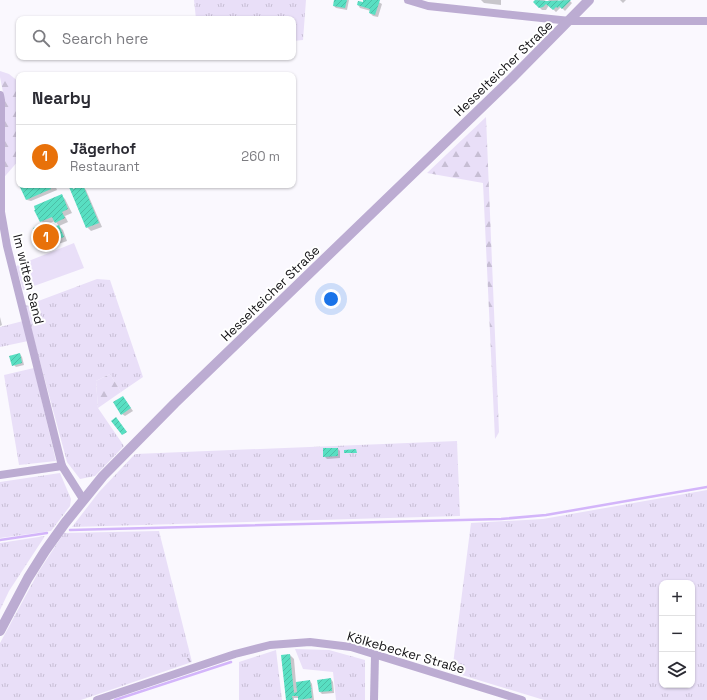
<!DOCTYPE html>
<meta charset="utf-8">
<style>
body{margin:0;font-family:"Space Grotesk",sans-serif;background:#f7f7f7;color:#2b2b33}
.controls{position:absolute;right:12px;bottom:12px;display:grid;overflow:hidden;border-radius:8px;box-shadow:0 1px 3px #0004}
.controls button{width:36px;height:36px;display:grid;place-items:center;padding:0;border:0;border-bottom:1px solid #e1e1e2;background:#fff;color:#2b2b33;font:20px sans-serif}
.you{position:absolute;left:331px;top:299px;width:14px;height:14px;margin:-10px;border:3px solid #fff;border-radius:50%;background:#1a73e8;box-shadow:0 0 0 6px #1a73e833}
.badge{display:grid;place-items:center;width:26px;height:26px;border-radius:50%;background:#111827;color:#fff;font-size:13px;font-weight:700}
.pin{position:absolute;translate:-50% -50%;border:2px solid #fff;box-shadow:0 1px 4px #0006}
.list{margin:0;padding:0;list-style:none}
h2{display:flex;justify-content:space-between;align-items:center;height:52px;margin:0;padding:0 16px;font-size:17px}
h2 small{font-size:13px;font-weight:400;color:#7c7c81}
.list li{display:grid;grid-template-columns:26px 1fr auto;gap:12px;align-items:center;box-sizing:border-box;height:64px;padding:0 16px;border-top:1px solid #e1e1e2}
.list b{display:block;font-size:15px;white-space:nowrap}
.list p{margin:0;font-size:13px;white-space:nowrap;color:#7c7c81}
.list em{font-size:13px;font-style:normal;color:#7c7c81}
.icon{flex:none;width:22px;height:22px;fill:none;stroke:currentColor;stroke-width:2;stroke-linecap:round;stroke-linejoin:round}
.map{position:relative;flex:none;width:707px;height:700px;overflow:hidden}
.search{position:absolute;background:#fff;box-shadow:0 1px 3px #0004;left:16px;top:16px;width:280px;height:44px;display:flex;align-items:center;gap:10px;box-sizing:border-box;padding:0 14px;border-radius:8px;color:#7c7c81;font-size:15px}
.panel{position:absolute;background:#fff;box-shadow:0 1px 3px #0004;left:16px;top:72px;width:280px;height:116px;border-radius:8px}
.map>svg:first-child{display:block}
.grass{fill:url(#grass-tufts);fill-rule:evenodd}
.forest{fill:url(#forest-firs)}
.green{fill:#e9dff8}
.shadow{fill:#0003}
.lines{fill:none;stroke-linecap:round;stroke-linejoin:round}
.stream{stroke:#d3b5fa;stroke-width:2.5}
.building{fill:url(#building-hatch)}
.minor{stroke:#bcacd2;stroke-width:8}
.tertiary{stroke:#bcacd2;stroke-width:10}
.labels{text-anchor:middle;stroke-width:4;stroke-linejoin:round;paint-order:stroke}
.street-label{font-size:13px;fill:#111013;stroke:#fff}
</style>
<div class="map">
<svg width="707" height="700" viewBox="0 0 707 700">
<defs>
<pattern id="grass-tufts" width="24" height="20" patternUnits="userSpaceOnUse"><rect width="24" height="20" fill="#e9dff8"/><path d="M3 7l-1-3M5 7V3M7 7l1-3M15 17l-1-3M17 17v-4M19 17l1-3" fill="none" stroke="#c7bed4"/></pattern>
<pattern id="forest-firs" width="22" height="20" patternUnits="userSpaceOnUse"><rect width="22" height="20" fill="#e9dff8"/><path d="M5 1l3.5 6h-7zM16 11l3.5 6h-7z" fill="#c7bed4"/></pattern>
<pattern id="building-hatch" width="6" height="6" patternUnits="userSpaceOnUse"><rect width="6" height="6" fill="#58dfc2"/><path d="M-1 1l2-2M0 6l6-6M5 7l2-2" fill="none" stroke="#4cbea6"/></pattern>
</defs>
<rect width="100%" height="100%" fill="#faf8fe"/>
<g class="grass">
<path d="M194 0H306L303 40 293 41V19H196Z"/>
<path d="M97 279 110 280 143 377 121 392 110 374 96 381 98 408 124 446 95 476 80 479 67 462 25 306Z"/>
<path d="M23 321 28 341 0 347V327Z"/>
<path d="M34 368 56 461 19 465 4 375Z"/>
<path d="M457 441 460 516 72 527 99 492 135 454Z"/>
<path d="M60 473 71 499 70 506 51 531 0 538V482Z"/>
<path d="M707 490V700H544L452 672 471 523 543 519ZM662 583H692V685H662Z"/>
<path d="M159 531 192 662 81 700H0V643L39 571 64 533Z"/>
<path d="M45 536 9 591 0 610V543Z"/>
<path d="M295 649 329 650 365 660V700H336L333 672 303 669Z"/>
<path d="M276 650 282 700H239V662Z"/>
</g>
<g class="forest">
<path d="M0 71 9 74 19 82V160L0 182 5 102 0 77Z"/>
<path d="M486 117 499 432 495 439 483 183 427 173Z"/>
<path d="M110 374 121 392 98 408 96 381Z"/>
</g>
<path class="green" d="M74 243 84 268 23 290 16 266Z"/>
<g class="shadow">
<path d="M335 0H349L347 10 336 8 334 6Z"/>
<path d="M364 0H375L382 4 378 17 373 16 370 13 371 11 360 8 358 5 363 3Z"/>
<path d="M481 0H501V5L484 3Z"/>
<path d="M536 0H544L547 2 549 0H557L560 2 562 1 560 0H569L572 3 565 11 561 7 556 12 549 5 546 10H542L534 2Z"/>
<path d="M620 0H626L623 3Z"/>
<path d="M21 185H55L57 190 31 201 27 200Z"/>
<path d="M82 186 86 190 102 227 91 231 87 227 71 187 74 190Z"/>
<path d="M61 195 65 199 72 213 65 216 68 222 59 226 63 230 67 241 44 249 40 245 34 229 42 226 47 230 59 226 55 221 45 225 41 221Z"/>
<path d="M0 317 2 325 0 326Z"/>
<path d="M20 354 22 357 24 365 16 367 14 365Z"/>
<path d="M125 400 133 411 125 416 122 414Z"/>
<path d="M338 449 340 451V458L327 459 324 456Z"/>
<path d="M290 655 294 659 296 683 310 681 312 684 314 700H300L299 698H294V700H287Z"/>
<path d="M187 658H189L191 662H189Z"/>
<path d="M331 679 333 682 334 693 322 694 320 692Z"/>
</g>
<g class="lines">
<g class="stream">
<path d="M70 530 501 519 546 515 707 487"/>
<path d="M0 540 47 533"/>
<path d="M115 700 231 662"/>
</g>
</g>
<g class="building">
<path d="M334 0H347L345 8 333 6Z"/>
<path d="M363 0H380L375 15 369 13 370 9 357 5 358 1 363 2Z"/>
<path d="M535 0 547 1 571 0 562 9 559 6 558 8 556 7 553 10 546 4 543 7 539 8 533 2Z"/>
<path d="M19 185H50L51 189 26 200Z"/>
<path d="M83 185 99 223 86 228 69 187 72 186 73 189Z"/>
<path d="M62 194 68 209 62 212 65 218 55 223 52 217 40 222 34 210H35L34 206Z"/>
<path d="M42 225 44 230 59 225 64 237 39 245 33 228Z"/>
<path d="M20 353 22 363 12 366 9 356Z"/>
<path d="M123 396 131 408 121 415 113 402Z"/>
<path d="M116 417 127 432 122 435 111 421Z"/>
<path d="M323 448H338V456L323 457Z"/>
<path d="M356 449 357 453H344V450Z"/>
<path d="M290 654 294 693 297 692 296 682 310 680 311 688H312L311 689 312 698 298 700V696H292L293 700H286L281 655Z"/>
<path d="M331 678 332 691 319 692 317 680Z"/>
</g>
<g class="lines">
<g class="minor">
<path d="M408 0 428 6 570 21H707"/>
<path d="M0 95 1 100V212L7 246 62 466 83 499"/>
<path d="M0 475 62 466"/>
<path d="M97 700 235 654 270 645 310 642 351 647 522 700"/>
<path d="M374 700 375 655"/>
</g>
<path class="tertiary" d="M0 631 28 578 45 551 65 523 103 476 175 403 511 79 589 0"/>
</g>
<g class="labels">
<g class="street-label">
<text transform="translate(503 68) rotate(-44)" y="5">Hesselteicher Straße</text>
<text transform="translate(29 279) rotate(76)" y="5">Im witten Sand</text>
<text transform="translate(270 293) rotate(-44)" y="5">Hesselteicher Straße</text>
<text transform="translate(406 652) rotate(16)" y="5">Kölkebecker Straße</text>
</g>
</g>
</svg>
<div class="controls">
<button>+</button>
<button>−</button>
<button><svg class="icon" aria-label="layers" viewBox="0 0 24 24"><path d="M12 4l9 5-9 5-9-5zM3 14l9 5 9-5"/></svg></button>
</div>
<div class="you"></div>
<div class="pin badge" style="left:46px;top:237px;background:#e8710a">1</div>
<div class="search"><svg class="icon" aria-label="search" viewBox="0 0 24 24"><circle cx="10" cy="10" r="6"/><path d="M15 15l6 6"/></svg>Search here</div>
<section class="panel">
<h2>Nearby<small></small></h2>
<ul class="list">
<li><span class="badge" style="background:#e8710a">1</span><div><b>Jägerhof</b><p>Restaurant</p></div><em>260 m</em></li>
</ul>
</section>
</div>
